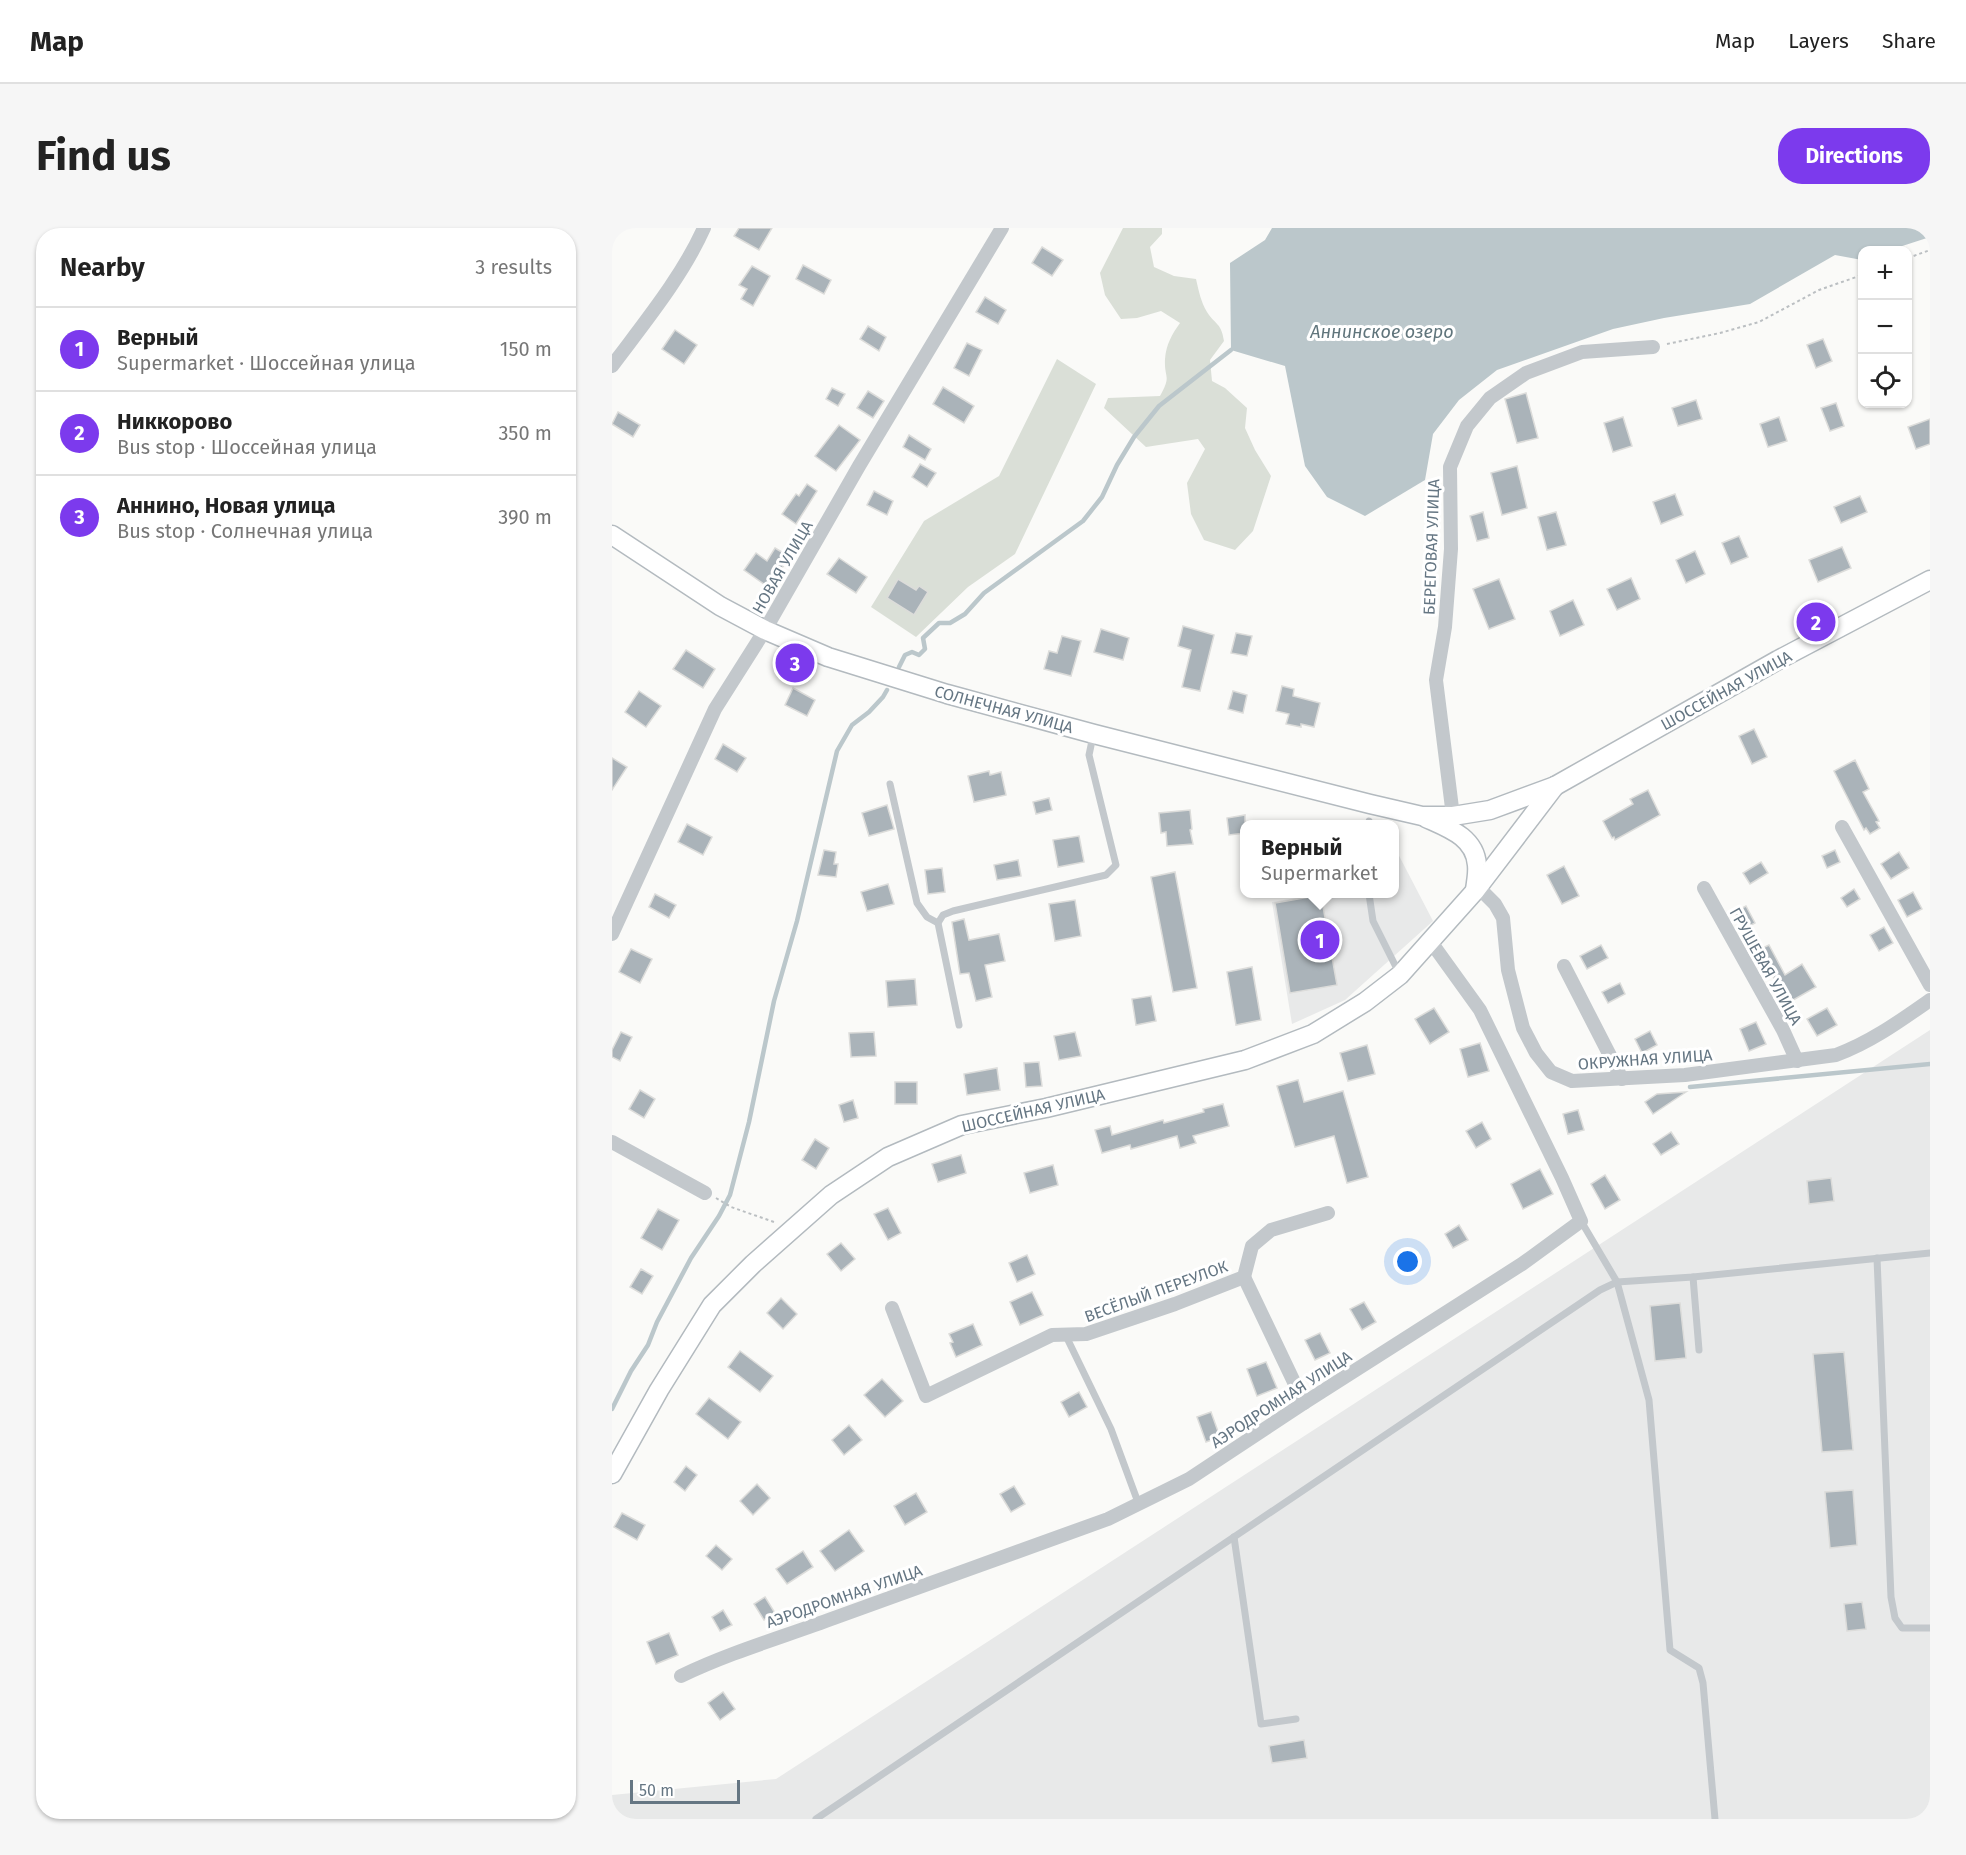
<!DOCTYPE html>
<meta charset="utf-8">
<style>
body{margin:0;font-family:"Fira Sans",sans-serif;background:#f6f6f6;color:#222}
.controls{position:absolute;right:18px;top:18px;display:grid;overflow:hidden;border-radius:12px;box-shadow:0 2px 4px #0004}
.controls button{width:54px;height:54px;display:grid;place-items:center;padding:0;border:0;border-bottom:2px solid #e0e0e0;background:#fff;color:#222;font:30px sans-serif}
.scale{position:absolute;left:18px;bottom:15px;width:110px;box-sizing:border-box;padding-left:6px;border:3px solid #657683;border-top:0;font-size:16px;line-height:21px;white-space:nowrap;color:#657683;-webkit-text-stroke:4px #fff;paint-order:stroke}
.you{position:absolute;left:796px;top:1034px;width:21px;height:21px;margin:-15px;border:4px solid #fff;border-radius:50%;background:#1a73e8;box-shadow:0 0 0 9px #1a73e833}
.badge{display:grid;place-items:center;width:39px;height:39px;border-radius:50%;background:#7c3aed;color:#fff;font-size:20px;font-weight:700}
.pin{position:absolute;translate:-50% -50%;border:3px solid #fff;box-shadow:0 2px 6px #0006}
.popup{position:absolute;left:628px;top:592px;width:159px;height:78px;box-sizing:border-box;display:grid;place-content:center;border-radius:12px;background:#fff;filter:drop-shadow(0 2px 4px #0005);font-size:20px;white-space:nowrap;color:#767676}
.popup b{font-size:22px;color:#222}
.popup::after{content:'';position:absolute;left:50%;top:100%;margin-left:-12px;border:12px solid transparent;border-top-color:#fff}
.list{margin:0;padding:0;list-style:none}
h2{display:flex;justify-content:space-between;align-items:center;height:78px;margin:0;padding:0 24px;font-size:26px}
h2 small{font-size:20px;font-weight:400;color:#767676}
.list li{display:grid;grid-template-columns:39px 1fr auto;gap:18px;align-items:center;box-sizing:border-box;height:84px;padding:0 24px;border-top:2px solid #e0e0e0}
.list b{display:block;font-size:22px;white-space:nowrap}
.list p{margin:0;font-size:20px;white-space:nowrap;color:#767676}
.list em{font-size:20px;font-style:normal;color:#767676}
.icon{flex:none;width:33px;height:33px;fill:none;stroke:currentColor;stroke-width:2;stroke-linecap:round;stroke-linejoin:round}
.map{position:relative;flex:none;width:1318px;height:1591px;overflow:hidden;border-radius:24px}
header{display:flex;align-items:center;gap:36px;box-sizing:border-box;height:84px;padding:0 30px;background:#fff;border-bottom:2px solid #e0e0e0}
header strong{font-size:28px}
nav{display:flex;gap:33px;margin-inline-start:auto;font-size:21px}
.intro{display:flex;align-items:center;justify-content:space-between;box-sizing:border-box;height:144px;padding:0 36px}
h1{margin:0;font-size:42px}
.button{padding:15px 27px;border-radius:24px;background:#7c3aed;color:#fff;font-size:21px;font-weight:700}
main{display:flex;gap:36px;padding:0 36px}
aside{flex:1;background:#fff;border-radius:24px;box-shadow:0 2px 4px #0004}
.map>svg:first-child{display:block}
.built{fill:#e8e9e9}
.green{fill:#dadfd7}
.water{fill:#bbc7cb}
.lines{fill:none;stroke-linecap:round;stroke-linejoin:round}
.stream{stroke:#bbc7cb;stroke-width:4.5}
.building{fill:#aab3b9;stroke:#dcdcda;stroke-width:1.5}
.secondary-casing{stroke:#b3babf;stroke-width:21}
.path{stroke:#bbbfc2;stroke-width:2;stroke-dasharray:3 3;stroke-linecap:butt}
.lane{stroke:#c3c8cc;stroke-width:7}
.street{stroke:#c3c8cc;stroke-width:14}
.secondary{stroke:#fff;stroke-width:18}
.labels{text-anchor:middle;stroke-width:6;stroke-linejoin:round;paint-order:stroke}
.street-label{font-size:16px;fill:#657683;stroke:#fff}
.water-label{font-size:18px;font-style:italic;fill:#60757c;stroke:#fff}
</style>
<header>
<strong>Map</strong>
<nav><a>Map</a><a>Layers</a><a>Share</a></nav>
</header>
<div class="intro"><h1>Find us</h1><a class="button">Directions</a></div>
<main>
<aside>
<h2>Nearby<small>3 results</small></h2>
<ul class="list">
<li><span class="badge">1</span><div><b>Верный</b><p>Supermarket · Шоссейная улица</p></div><em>150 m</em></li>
<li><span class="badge">2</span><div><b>Никкорово</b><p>Bus stop · Шоссейная улица</p></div><em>350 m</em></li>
<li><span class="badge">3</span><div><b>Аннино, Новая улица</b><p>Bus stop · Солнечная улица</p></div><em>390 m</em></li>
</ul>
</aside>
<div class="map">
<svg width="1318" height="1591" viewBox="0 0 1318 1591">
<rect width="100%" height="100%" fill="#fafaf8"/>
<g class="built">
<path d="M783 620 821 693 733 772 680 796 660 674 707 666H783Z"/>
<path d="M1318 802V1591H0V1567L164 1551Z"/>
</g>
<g class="green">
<path d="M511 0H550V6L538 19 542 39 562 48 584 51C587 64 589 74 595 84 604 98 609 94 612 113L598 132 600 153 613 160 635 180 633 200 643 222 659 248 641 303 623 322 592 312 579 286 575 255 593 221 586 211 534 219 492 180 496 170 548 168C560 146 552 151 553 131 554 117 560 106 568 95L549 83 525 90 509 91 493 67 488 45Z"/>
<path d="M445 131 484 156 403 326 356 359 304 409 259 379 312 293 387 248Z"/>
</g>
<path class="water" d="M660 0H1318V9L1278 22H1250V32L1223 27 1138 76 1052 90 1001 101 885 142 847 172 821 206 813 252 753 288 715 269 693 238 673 138 619 122 618 35 653 12Z"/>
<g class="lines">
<g class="stream">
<path d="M287 439 293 427 300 424 307 427 313 421 311 410 327 395H338L353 386 372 365 471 293 490 269 505 237 522 209 547 178 619 122"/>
<path d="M1078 859 1318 836"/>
<path d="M0 1181 19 1143 36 1117 45 1094 79 1030 107 988 118 967 137 894 162 773 185 693 225 523 240 497 257 484 271 469 275 462"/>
</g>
</g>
<g class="building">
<path d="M127 0H160L147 22 122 8Z"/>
<path d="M430 19 451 32 440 48 420 35Z"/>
<path d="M191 37 219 52 212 66 184 51Z"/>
<path d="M140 38 158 48 141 78 129 71 135 61 127 57Z"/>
<path d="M373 69 394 82 386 96 364 84Z"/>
<path d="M256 98 274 109 267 123 248 111Z"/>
<path d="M63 102 85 117 72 136 50 121Z"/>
<path d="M1211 111 1220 133 1204 140 1195 117Z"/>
<path d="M355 115 370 122 357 148 342 140Z"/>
<path d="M331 159 362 178 352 195 321 176Z"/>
<path d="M220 160 233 166 226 178 214 171Z"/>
<path d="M256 163 272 173 261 190 245 180Z"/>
<path d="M914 165 926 210 905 215 893 171Z"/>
<path d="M1084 172 1090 191 1066 198 1060 180Z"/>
<path d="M1224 175 1232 198 1218 203 1209 180Z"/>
<path d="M6 184 28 197 21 209 0 196Z"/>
<path d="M1011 189 1020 218 1001 224 992 195Z"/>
<path d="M1167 189 1175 213 1156 219 1148 196Z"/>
<path d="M1318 191V216L1304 221 1296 199Z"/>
<path d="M227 197 248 212 224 243 203 228Z"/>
<path d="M297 207 319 221 313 232 291 219Z"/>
<path d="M308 236 324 245 315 259 300 249Z"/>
<path d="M905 238 915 280 890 287 879 245Z"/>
<path d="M195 256 205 263 184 296 170 286 184 266 187 268Z"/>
<path d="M262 263 281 273 275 287 255 277Z"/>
<path d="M1063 266 1071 287 1049 296 1041 274Z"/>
<path d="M1248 268 1255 284 1229 295 1222 279Z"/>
<path d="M871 284 877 310 865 313 858 288Z"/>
<path d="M944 284 954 317 935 322 926 289Z"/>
<path d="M1127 308 1136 329 1119 336 1110 315Z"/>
<path d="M1230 319 1239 340 1206 354 1197 332Z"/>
<path d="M163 320 178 329 156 359 132 342 144 325 155 333Z"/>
<path d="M1083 323 1093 346 1074 355 1064 332Z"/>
<path d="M227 330 255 349 244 365 215 346Z"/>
<path d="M1019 350 1028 371 1005 382 995 361Z"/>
<path d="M286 351 304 362 307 358 316 364 302 387 275 370Z"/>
<path d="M887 351 903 391 877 401 861 361Z"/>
<path d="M961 372 972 397 948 408 938 383Z"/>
<path d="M571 398 602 407 588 463 570 459 579 422 566 418Z"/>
<path d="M489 401 517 410 511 432 482 424Z"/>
<path d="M624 405 640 408 635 428 619 425Z"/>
<path d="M450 408 469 413 459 448 432 441 437 423 445 425Z"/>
<path d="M74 422 103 441 91 460 61 441Z"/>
<path d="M670 458 682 461 681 468 708 475 702 499 689 496V499L674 496 677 486 664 483Z"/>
<path d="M181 460 203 472 195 488 173 477Z"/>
<path d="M27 463 49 478 34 499 13 484Z"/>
<path d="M621 463 635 467 631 485 616 481Z"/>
<path d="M1142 501 1155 529 1140 536 1127 508Z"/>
<path d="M111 516 134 530 125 544 103 531Z"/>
<path d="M0 530 15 539 0 562Z"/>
<path d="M1243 532 1257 561 1251 564 1267 593 1264 594 1268 600 1258 606 1254 600 1252 602 1222 543Z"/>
<path d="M377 543 378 547 389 544 394 567 362 574 356 548Z"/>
<path d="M1036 562 1048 587 1003 612 1002 609 1000 610 991 593 1021 576 1018 571Z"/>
<path d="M437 570 440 582 424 586 421 574Z"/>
<path d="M275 577 282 601 257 608 250 585Z"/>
<path d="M578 582 580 601 578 602 581 616 555 618 554 604 549 605 547 585Z"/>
<path d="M633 587V605L617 607 615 590Z"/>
<path d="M75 596 100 609 91 627 66 614Z"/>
<path d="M467 608 472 634 446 639 441 612Z"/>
<path d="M212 622 224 624 222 636H226L224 649 206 647Z"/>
<path d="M1223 622 1228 634 1215 640 1210 628Z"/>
<path d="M1287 624 1297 640 1279 651 1269 636Z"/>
<path d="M406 632 409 648 385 652 382 637Z"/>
<path d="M1149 634 1156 645 1138 656 1131 645Z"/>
<path d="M952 638 967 668 950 676 935 647Z"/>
<path d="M330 640 333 664 316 666 313 642Z"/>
<path d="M563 644 585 760 561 764 539 649Z"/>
<path d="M276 656 282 676 255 683 249 664Z"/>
<path d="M1242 661 1248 671 1235 679 1229 670Z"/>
<path d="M1301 664 1310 681 1295 689 1286 672Z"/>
<path d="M43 666 64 677 57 690 37 679Z"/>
<path d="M709 667 725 757 678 765 663 675Z"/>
<path d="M463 672 469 708 443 713 437 676Z"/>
<path d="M1134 678 1143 695 1132 701 1122 684Z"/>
<path d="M352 691 357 712 387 706 393 733 373 737 380 769 364 773 357 745 348 746 340 694Z"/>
<path d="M1272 699 1281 715 1267 723 1258 707Z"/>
<path d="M989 717 996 730 975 741 968 728Z"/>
<path d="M1157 717 1173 747 1190 736 1204 759 1176 775 1146 722Z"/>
<path d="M19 721 40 731 28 755 7 744Z"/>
<path d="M640 739 649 792 624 797 615 744Z"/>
<path d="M303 751 305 777 276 779 274 753Z"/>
<path d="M1008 755 1013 766 996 775 990 764Z"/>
<path d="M539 768 544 793 524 797 520 771Z"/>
<path d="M822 780 837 804 818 816 803 791Z"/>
<path d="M1215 780 1225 797 1205 808 1195 791Z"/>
<path d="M1144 794 1154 816 1137 823 1128 801Z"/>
<path d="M1038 803 1045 817 1030 825 1023 811Z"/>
<path d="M9 804 20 809 8 833 0 829V822Z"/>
<path d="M262 804 264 828 239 829 237 805Z"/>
<path d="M463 804 469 828 447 832 442 808Z"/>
<path d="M868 815 877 843 856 849 848 821Z"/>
<path d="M755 817 763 846 736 853 728 825Z"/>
<path d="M427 834 430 858 414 859 412 835Z"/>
<path d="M385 840 388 862 355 867 352 846Z"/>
<path d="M686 852 692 874 731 863 756 949 735 955 722 908 683 919 665 858Z"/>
<rect x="283" y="854" width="22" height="22"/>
<path d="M28 862 43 871 32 890 17 881Z"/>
<path d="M1074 864 1041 886 1033 874 1045 866Z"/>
<path d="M241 872 246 890 232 894 227 877Z"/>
<path d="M611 876 617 898 581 908 584 915 568 920 565 908 519 921 518 917 490 925 483 902 498 898 500 907 551 892 552 895 592 884 591 881Z"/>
<path d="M966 882 972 902 956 906 951 886Z"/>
<path d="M870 894 879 911 864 920 854 903Z"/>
<path d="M1059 904 1067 916 1049 927 1041 916Z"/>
<path d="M203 911 217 920 204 941 190 932Z"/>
<path d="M349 927 354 945 326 954 320 936Z"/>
<path d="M441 937 446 957 418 965 412 945Z"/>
<path d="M928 941 941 966 911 981 899 956Z"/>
<path d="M993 947 1008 972 993 981 979 956Z"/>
<path d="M1219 950 1222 973 1197 976 1195 953Z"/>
<path d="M276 980 289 1005 276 1012 262 986Z"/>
<path d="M46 981 67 992 50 1022 29 1010Z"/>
<path d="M847 997 856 1012 841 1020 833 1006Z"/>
<path d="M229 1015 243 1031 229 1043 215 1026Z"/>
<path d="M415 1027 423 1046 405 1054 397 1035Z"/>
<path d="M29 1041 41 1048 30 1066 18 1059Z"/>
<path d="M420 1064 431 1087 408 1097 398 1074Z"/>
<path d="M169 1070 185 1086 171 1101 155 1085Z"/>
<path d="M752 1074 764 1094 750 1102 738 1081Z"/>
<path d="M1068 1075 1074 1130 1043 1133 1038 1078Z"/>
<path d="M361 1096 370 1117 344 1129 338 1115 341 1114 337 1106Z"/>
<path d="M708 1105 718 1125 703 1132 693 1112Z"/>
<path d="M128 1123 161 1148 148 1164 116 1139Z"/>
<path d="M1232 1124 1241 1222 1210 1224 1201 1126Z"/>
<path d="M654 1134 665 1160 645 1168 635 1141Z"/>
<path d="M270 1151 291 1173 273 1189 252 1167Z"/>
<path d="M467 1164 475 1179 457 1189 449 1174Z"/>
<path d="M97 1170 129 1194 116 1211 84 1186Z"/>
<path d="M599 1184 608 1209 594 1214 585 1189Z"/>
<path d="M237 1197 250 1212 232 1227 220 1212Z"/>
<path d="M74 1238 85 1247 73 1263 62 1254Z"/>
<path d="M145 1256 158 1270 141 1287 128 1273Z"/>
<path d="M402 1258 413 1276 399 1284 388 1266Z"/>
<path d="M1241 1262 1245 1317 1218 1320 1213 1264Z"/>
<path d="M304 1265 315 1284 293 1297 282 1278Z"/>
<path d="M10 1285 33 1297 25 1312 2 1299Z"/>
<path d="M237 1302 252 1323 223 1343 208 1323Z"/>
<path d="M104 1317 120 1331 110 1342 94 1328Z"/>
<path d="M191 1323 201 1339 175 1356 164 1341Z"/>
<path d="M153 1369 163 1385 152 1392 142 1376Z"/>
<path d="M1250 1374 1254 1401 1235 1403 1232 1376Z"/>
<path d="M111 1382 120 1397 108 1403 100 1389Z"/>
<path d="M57 1405 66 1427 44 1436 35 1414Z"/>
<path d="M111 1464 123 1481 108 1492 96 1475Z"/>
<path d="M692 1512 695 1530 660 1535 657 1518Z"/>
</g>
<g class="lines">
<g class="secondary-casing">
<g id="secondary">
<path d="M0 307 108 378 153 402 216 429 335 466 482 506 758 576 810 588H841L878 582 943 558 1166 432 1318 352"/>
<path d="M814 590C836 600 863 609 865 637 866 645 864 654 863 662"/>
<path d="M0 1246 47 1162 100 1077 141 1036 219 967 276 929 350 897 434 880 633 832 701 806 753 774 788 747 863 663 943 558"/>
</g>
</g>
<g class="path">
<path d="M1296 30 1318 22"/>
<path d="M1055 116 1108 105 1147 94 1207 62 1250 47"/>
<path d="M104 970 119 979 162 994"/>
</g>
<g class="lane">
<path d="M278 556 305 675 315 689 326 695"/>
<path d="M756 596 757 593"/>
<path d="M757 666 761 693 787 745"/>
<path d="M347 797 326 695 331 687 341 683 494 647 504 637 477 527 481 508"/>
<path d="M969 993 1005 1054 1037 1172 1058 1422 1087 1440 1091 1455 1103 1591"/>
<path d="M1265 1030 1279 1369 1283 1390 1290 1400H1318"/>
<path d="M1081 1049 1087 1122"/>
<path d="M454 1108 499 1201 527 1277"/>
<path d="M622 1309 649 1496 684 1491"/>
<path d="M204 1591 988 1062 1005 1054 1081 1049 1318 1025"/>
</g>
<g class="street">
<path d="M0 138C32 95 70 49 92 0"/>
<path d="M841 588 824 452 833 399 839 321 838 239 855 198 878 170 914 145 970 124 1041 119"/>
<path d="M1230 599 1318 757"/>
<path d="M866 659 883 676 891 690 896 742 911 800 924 825 939 844 960 853 1073 847 1224 827C1259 814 1288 793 1318 772"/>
<path d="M1092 660 1171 802 1185 833"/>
<path d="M0 706 103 481 153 402 247 238 390 0"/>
<path d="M952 738 1010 851"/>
<path d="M0 914 93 965"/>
<path d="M632 1049 692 1175"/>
<path d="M280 1080 314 1168 440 1107 474 1106 563 1076 632 1049 640 1018 659 1002 716 985"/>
<path d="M69 1448C119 1424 171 1409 222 1390 313 1357 405 1324 496 1291L577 1251 692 1175 910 1036 969 993 950 950 868 782 819 714"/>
</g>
<use href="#secondary" class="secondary"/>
</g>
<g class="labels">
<g class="street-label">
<text transform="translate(819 319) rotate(-88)" y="6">БЕРЕГОВАЯ УЛИЦА</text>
<text transform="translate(170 339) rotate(-60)" y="6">НОВАЯ УЛИЦА</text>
<text transform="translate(1114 462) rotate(-29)" y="6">ШОССЕЙНАЯ УЛИЦА</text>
<text transform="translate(392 481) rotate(15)" y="6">СОЛНЕЧНАЯ УЛИЦА</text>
<text transform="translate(1154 738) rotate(61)" y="6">ГРУШЕВАЯ УЛИЦА</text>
<text transform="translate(1033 831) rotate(-4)" y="6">ОКРУЖНАЯ УЛИЦА</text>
<text transform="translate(421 882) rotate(-13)" y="6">ШОССЕЙНАЯ УЛИЦА</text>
<text transform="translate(544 1063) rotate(-20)" y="6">ВЕСЁЛЫЙ ПЕРЕУЛОК</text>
<text transform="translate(669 1171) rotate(-33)" y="6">АЭРОДРОМНАЯ УЛИЦА</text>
<text transform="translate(232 1368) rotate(-19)" y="6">АЭРОДРОМНАЯ УЛИЦА</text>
</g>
<g class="water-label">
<text x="770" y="110">Аннинское озеро</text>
</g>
</g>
</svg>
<div class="controls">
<button>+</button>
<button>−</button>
<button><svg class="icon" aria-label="locate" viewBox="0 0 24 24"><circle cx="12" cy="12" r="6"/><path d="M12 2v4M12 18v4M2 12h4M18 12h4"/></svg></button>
</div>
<div class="scale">50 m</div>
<div class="you"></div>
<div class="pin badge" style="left:708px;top:712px">1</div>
<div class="popup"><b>Верный</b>Supermarket</div>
<div class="pin badge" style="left:1204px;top:394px">2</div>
<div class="pin badge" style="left:183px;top:435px">3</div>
</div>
</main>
